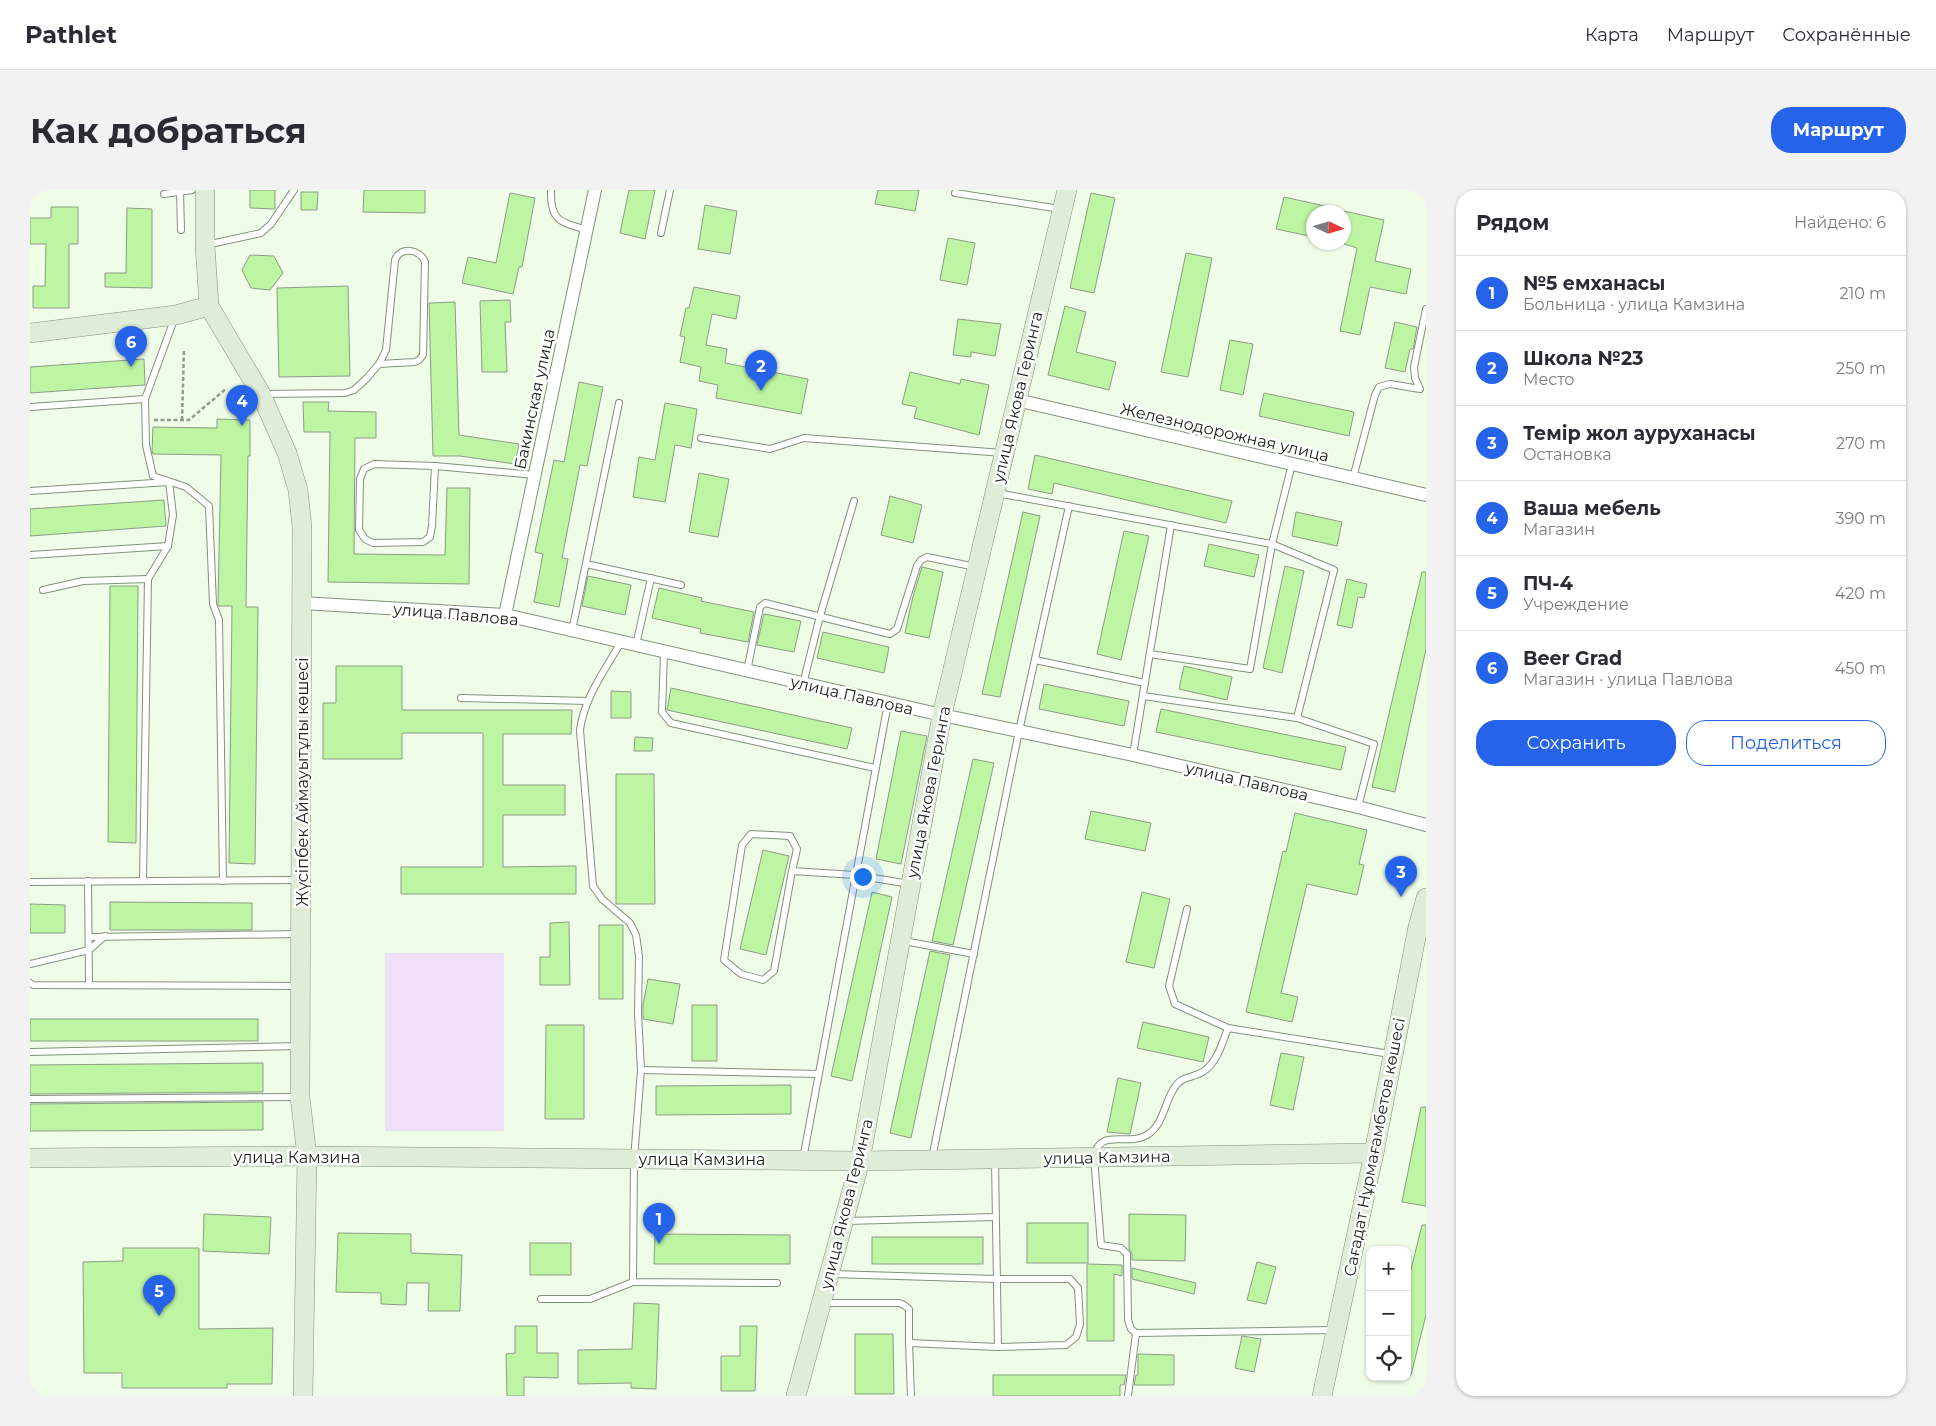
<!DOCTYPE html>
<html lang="ru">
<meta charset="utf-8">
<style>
body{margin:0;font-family:Montserrat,sans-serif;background:#f2f2f3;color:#2b2b33}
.controls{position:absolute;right:15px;bottom:15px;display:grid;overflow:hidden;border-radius:10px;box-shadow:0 1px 4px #0004}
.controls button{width:45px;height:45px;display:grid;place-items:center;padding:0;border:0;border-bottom:1px solid #e1e1e2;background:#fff;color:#2b2b33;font:25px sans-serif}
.compass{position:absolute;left:1276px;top:15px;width:45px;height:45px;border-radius:50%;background:#fff;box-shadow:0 1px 4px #0004;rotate:94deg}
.you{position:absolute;left:832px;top:686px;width:18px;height:18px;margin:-12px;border:4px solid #fff;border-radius:50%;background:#1a73e8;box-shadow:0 0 0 8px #1a73e833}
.badge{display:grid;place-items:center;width:32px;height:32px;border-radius:50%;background:#2563eb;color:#fff;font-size:16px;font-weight:700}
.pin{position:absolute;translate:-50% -41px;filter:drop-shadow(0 1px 2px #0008)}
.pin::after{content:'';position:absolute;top:26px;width:18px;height:15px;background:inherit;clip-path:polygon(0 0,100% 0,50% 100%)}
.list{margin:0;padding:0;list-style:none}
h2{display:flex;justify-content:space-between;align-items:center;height:65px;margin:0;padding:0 20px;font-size:21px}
h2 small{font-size:16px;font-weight:400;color:#7c7c81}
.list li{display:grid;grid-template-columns:32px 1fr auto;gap:15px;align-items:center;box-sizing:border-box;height:75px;padding:0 20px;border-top:1px solid #e1e1e2}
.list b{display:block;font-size:19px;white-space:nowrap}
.list p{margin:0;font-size:16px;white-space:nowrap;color:#7c7c81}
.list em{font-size:16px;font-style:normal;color:#7c7c81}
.actions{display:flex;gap:10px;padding:15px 20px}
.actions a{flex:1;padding:11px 0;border:1px solid #2563eb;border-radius:20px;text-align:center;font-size:18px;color:#2563eb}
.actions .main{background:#2563eb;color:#fff}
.icon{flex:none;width:28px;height:28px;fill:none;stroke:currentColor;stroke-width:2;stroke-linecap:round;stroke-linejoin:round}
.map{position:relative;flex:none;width:1396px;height:1206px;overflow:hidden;border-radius:20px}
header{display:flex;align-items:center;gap:30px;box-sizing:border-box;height:70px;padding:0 25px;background:#fff;border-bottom:1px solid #e1e1e2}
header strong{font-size:24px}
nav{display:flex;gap:28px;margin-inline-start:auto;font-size:18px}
.intro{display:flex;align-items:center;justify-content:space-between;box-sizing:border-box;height:120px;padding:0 30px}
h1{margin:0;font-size:35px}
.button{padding:12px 22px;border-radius:20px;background:#2563eb;color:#fff;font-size:18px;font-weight:700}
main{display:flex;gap:30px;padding:0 30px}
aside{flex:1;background:#fff;border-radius:20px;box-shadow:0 1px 4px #0004}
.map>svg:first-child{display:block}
.green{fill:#f0dff9}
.building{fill:#bdf5a3;stroke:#8e9b88}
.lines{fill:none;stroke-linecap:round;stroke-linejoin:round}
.lane-casing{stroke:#83907d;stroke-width:8}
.street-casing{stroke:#83907d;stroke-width:14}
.secondary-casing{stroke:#83907d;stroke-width:20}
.path{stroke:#919b8c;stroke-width:2.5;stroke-dasharray:4 2.5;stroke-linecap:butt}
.lane{stroke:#fff;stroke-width:6}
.street{stroke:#fff;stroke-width:12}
.secondary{stroke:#deecd8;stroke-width:19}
.labels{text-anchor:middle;stroke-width:5;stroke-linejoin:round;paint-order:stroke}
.street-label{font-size:16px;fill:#1a1f18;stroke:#fff}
</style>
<header>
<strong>Pathlet</strong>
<nav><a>Карта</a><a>Маршрут</a><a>Сохранённые</a></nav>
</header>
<div class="intro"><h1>Как добраться</h1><a class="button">Маршрут</a></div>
<main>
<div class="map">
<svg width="1396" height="1206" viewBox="0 0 1396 1206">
<rect width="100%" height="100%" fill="#effde8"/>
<rect class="green" x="355" y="763" width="119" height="178"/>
<g class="building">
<path d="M220 0H245V19L220 18Z"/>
<path d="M334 0H395V23L333 22Z"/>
<path d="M599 0H625L615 49 590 43Z"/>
<path d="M848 0H889L885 21 845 14Z"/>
<path d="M271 2H288L287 20H271Z"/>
<path d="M480 3 505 8 492 77H489L483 104 432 93 438 67 466 73Z"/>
<path d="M1061 3 1085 8 1064 103 1040 98Z"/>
<path d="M1254 7 1304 18 1303 22H1284V47L1246 39Z"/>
<path d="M675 15 707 21 700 64 668 59Z"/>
<path d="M21 17H48V54H39V118H3V96H15L16 54H0V28H21Z"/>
<path d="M97 18 122 19V98L75 97V83H96Z"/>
<path d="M1314 21 1354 30 1345 71 1381 79 1376 104 1340 97 1330 145 1310 141 1327 58 1314 54Z"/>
<path d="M918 48 945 53 937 95 910 90Z"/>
<path d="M1156 63 1182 68 1158 187 1131 182Z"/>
<path d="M220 65 244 66 253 83 240 100 221 98 212 80Z"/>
<path d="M318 96 320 186 249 187 247 98Z"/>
<path d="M664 97 710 106 706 129 682 124 676 155 697 159 695 173 778 189 771 224 686 208 688 195 669 191 671 177 650 172 655 147 650 146 656 118H659Z"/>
<path d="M480 110 481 132H475L477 182H452L450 111Z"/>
<path d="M425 112 429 245 489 254 485 274 430 266H403L399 113Z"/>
<path d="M1035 116 1056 122 1046 162 1086 172 1079 200 1018 185Z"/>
<path d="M928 129 971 134 965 166 941 162V167L923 165Z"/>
<path d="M1365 132 1387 137 1383 159H1380L1375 182 1355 178Z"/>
<path d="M1200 150 1223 154 1213 205 1190 200Z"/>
<path d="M114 169 115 195 0 203V177Z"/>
<path d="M880 182 930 194 931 189 959 195 949 245 884 228 887 217 872 214Z"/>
<path d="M549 192 573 197 557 276 550 275 532 368 538 369 529 417 504 412 513 364 505 362 524 270 534 272Z"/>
<path d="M1234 203 1324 222 1319 246 1229 226Z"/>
<path d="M273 212H299L298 221 346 222V248H325L324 364 415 365 417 298H440L439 394 298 392 300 242H274Z"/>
<path d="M635 213 667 219 661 258 645 255 635 312 603 307 609 267 625 270Z"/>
<path d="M187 229 220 230V266H218L216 417H228L225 674 199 673 202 416H189L188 414 191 265 123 264 122 261 123 237 187 238Z"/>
<path d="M1005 265 1202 311 1196 333 1024 293 1022 304 998 299Z"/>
<path d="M669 283 699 289 688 347 659 342Z"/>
<path d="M860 306 892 315 883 353 851 345Z"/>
<path d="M134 310 136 336 0 346V319Z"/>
<path d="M993 322 1010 326 970 507 952 504Z"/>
<path d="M1266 322 1312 332 1307 356 1262 346Z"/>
<path d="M1094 341 1119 346 1091 470 1067 464Z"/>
<path d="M1179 354 1229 365 1224 387 1174 376Z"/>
<path d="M1255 376 1274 381 1252 483 1233 478Z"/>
<path d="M892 377 913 382 899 448 875 443 883 406Z"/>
<path d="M1392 382H1396V459L1365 602 1342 597Z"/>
<path d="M558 386 601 395 595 425 552 416Z"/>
<path d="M1317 389 1337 394 1334 408 1328 407 1322 438 1307 435Z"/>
<path d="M80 396H108L106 653 78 652Z"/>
<path d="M629 398 672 408 671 411 724 422 718 452 670 443 671 439 622 428Z"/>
<path d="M734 424 771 431 764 462 727 455Z"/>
<path d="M793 442 859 457 854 483 787 468Z"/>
<path d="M306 476H372V520H542L541 544H473V595H535V625H473V677L546 676V704H371V677H453V543H372V569H293V513H306Z"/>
<path d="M1154 476 1202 487 1197 510 1149 499Z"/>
<path d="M1014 494 1099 511 1094 536 1009 519Z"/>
<path d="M641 498 822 538 817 559 637 520Z"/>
<path d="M581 501 601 502V528H581Z"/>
<path d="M1131 519 1316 557 1311 580 1126 542Z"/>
<path d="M871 541 897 546 871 674 846 669Z"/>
<path d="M605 547 623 548 622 561H604Z"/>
<path d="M943 569 964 573 923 755 902 751Z"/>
<path d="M586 584H624L625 714H586Z"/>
<path d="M1061 621 1121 633 1115 661 1055 649Z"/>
<path d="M1265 623 1337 640 1329 674 1334 675 1327 705 1277 694 1251 803 1268 807 1262 832 1216 822 1253 661 1256 662Z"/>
<path d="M733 660 759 666 736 765 710 759Z"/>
<path d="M842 702 862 707 822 891 801 886Z"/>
<path d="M1112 702 1140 709 1124 778 1096 772Z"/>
<path d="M80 712 222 713V740H80Z"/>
<path d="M0 714 35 715V743H0Z"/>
<path d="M539 732 540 795H510V767H520V733Z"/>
<rect x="569" y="735" width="24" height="74"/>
<path d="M900 761 920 765 881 948 860 943Z"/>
<path d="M618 789 650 794 643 834 613 829V815Z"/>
<rect x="662" y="815" width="25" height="56"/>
<rect x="0" y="829" width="228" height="22"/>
<path d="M1113 832 1179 847 1173 872 1107 858Z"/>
<path d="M516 835H554V929H515Z"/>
<path d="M1251 863 1274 867 1263 920 1240 915Z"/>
<path d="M233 873V902L0 904V875Z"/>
<path d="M1088 888 1111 893 1100 944 1077 942Z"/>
<path d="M761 895V924L626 925V896Z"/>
<path d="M233 912V940L0 941V914Z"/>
<path d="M1391 917H1396V1016L1372 1012Z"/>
<path d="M174 1024 241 1027 239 1064 173 1061Z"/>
<path d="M1099 1024 1156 1025 1155 1071 1102 1070V1063L1099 1059Z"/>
<rect x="997" y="1033" width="61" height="40"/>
<path d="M1392 1035H1396V1125L1381 1185H1377V1095Z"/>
<path d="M308 1043 381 1044V1063L432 1065 430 1121H398L399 1093H377L376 1115 351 1114V1103L306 1102Z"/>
<path d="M625 1044 760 1045V1074H624Z"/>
<rect x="842" y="1047" width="111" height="27"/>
<rect x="500" y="1053" width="41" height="32"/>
<path d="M93 1058H169V1139L243 1138 242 1194H197V1198H92V1183H54L53 1072 93 1071Z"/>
<path d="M1227 1072 1246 1077 1236 1114 1217 1110Z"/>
<path d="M1057 1074 1092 1075V1086L1084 1084V1151H1057Z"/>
<path d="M1102 1078 1166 1093 1164 1104 1102 1089Z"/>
<path d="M604 1113 629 1114 626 1199 601 1198V1193L548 1194V1160L602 1159Z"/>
<path d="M485 1136H507V1163H528V1188L494 1187V1206H477L476 1164 485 1163Z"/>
<path d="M710 1136H727L725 1201H691V1166H710Z"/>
<path d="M825 1144H863L864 1204H825Z"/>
<path d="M1212 1146 1231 1149 1224 1182 1205 1178Z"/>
<path d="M1108 1164 1144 1165V1195H1104L1106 1185H1108Z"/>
<path d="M963 1185H1096L1094 1195H1090V1206H963Z"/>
</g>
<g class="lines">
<g class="lane-casing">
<g id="lane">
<path d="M150 0 151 40"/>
<path d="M521 0C520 31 530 32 557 40"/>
<path d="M925 3 1031 19"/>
<path d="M134 4 162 0"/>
<path d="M631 43 640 0"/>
<path d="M176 55 231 43 241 34 264 0"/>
<path d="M145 127 115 209 116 255 123 286 156 297 179 316 183 414 189 430 193 691"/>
<path d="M233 204 315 203 324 200 337 188 349 174 356 160 365 70C370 56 390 59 395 72L393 165 389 170 385 172 349 174"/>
<path d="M0 217 115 209"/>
<path d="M671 248 740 259 774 248 973 263"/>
<path d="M344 274 405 276 402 336 400 347 393 352 343 353 335 349 329 340 330 289 334 279Z"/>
<path d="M1262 274 1242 354 1304 380 1267 528 1344 554 1328 617"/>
<path d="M405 276 505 285"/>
<path d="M1323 288 1345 205 1349 197 1360 194 1390 199 1385 188 1384 177 1396 119"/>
<path d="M0 301 139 292 143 325 138 356 118 389 113 691"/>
<path d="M967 303 1242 354 1220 479 1120 464"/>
<path d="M0 365 138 356"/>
<path d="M556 374 651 395"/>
<path d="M13 400 53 391 118 389"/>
<path d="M542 441 589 213"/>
<path d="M591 452C575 480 554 508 550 540L563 696 572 709 600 733 606 745 609 766 608 823 611 880 604 969 603 1092 747 1093"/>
<path d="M606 455 621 388"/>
<path d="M634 462 632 522 641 533 845 578"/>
<path d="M1005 470 1115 493"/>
<path d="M717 481 730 417 735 413 860 444 867 439 887 376 891 370 897 367 946 377"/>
<path d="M773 494 790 426 824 311"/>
<path d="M1113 506 1267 528"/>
<path d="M431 508 558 511"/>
<path d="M1103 565 1141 335"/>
<path d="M762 681 744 781 733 790 711 784 694 770 712 655 721 644 760 646 767 659 762 681 825 685 880 694"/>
<path d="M58 691 59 795"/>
<path d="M0 692 269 690"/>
<path d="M1157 719 1139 796 1145 814 1198 838"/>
<path d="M59 747 268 744"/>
<path d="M874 751 944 764"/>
<path d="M0 774 59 760 75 746"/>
<path d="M0 793 3 795 270 796"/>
<path d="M0 862 269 856"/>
<path d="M611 880 788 884"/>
<path d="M0 909 269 907"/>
<path d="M902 968 989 541 1039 316"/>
<path d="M773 969 858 513"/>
<path d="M817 1031 965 1027"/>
<path d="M802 1084 966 1089H1040L1048 1098 1050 1134 1046 1147 1036 1155 968 1157"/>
<path d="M511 1109H560L603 1092"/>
<path d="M793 1113H869L874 1115 879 1119V1153"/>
<path d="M1106 1143 1101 1139 1098 1130 1097 1064 1091 1058 1071 1055 1064 967C1069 937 1097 957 1117 945 1133 935 1134 915 1143 900 1152 884 1163 889 1174 881 1188 871 1192 853 1198 838L1360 864"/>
<path d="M881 1206 879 1153 968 1157 965 970"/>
<path d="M1098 1206 1106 1143 1303 1140"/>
</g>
</g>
<g class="street-casing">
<g id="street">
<path d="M987 210 1396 305"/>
<path d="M272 413 475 425 912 525 1103 565 1328 617 1396 635"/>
<path d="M475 425 565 0"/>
</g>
</g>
<g class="secondary-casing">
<g id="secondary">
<path d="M175 0V55L179 116 231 204 257 263 268 300 272 337 270 907 277 966 273 1206"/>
<path d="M0 143 146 125 179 116"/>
<path d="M0 968 277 966 830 971 1344 963"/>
<path d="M766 1206 830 971 912 525 1037 0"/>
<path d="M1292 1206 1344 963 1388 737 1396 708"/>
</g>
</g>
<g class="path">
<path d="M124 230H159L197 198"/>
<path d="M152 230 154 160"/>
</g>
<use href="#lane" class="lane"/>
<use href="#street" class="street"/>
<use href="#secondary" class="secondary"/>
</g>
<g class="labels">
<g class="street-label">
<text transform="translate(987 207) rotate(-77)" y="6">улица Якова Геринга</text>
<text transform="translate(504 209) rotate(-78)" y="6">Бакинская улица</text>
<text transform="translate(1195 242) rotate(13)" y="6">Железнодорожная улица</text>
<text transform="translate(426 424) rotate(5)" y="6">улица Павлова</text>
<text transform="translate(822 505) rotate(13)" y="6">улица Павлова</text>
<text transform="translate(1217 591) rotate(13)" y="6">улица Павлова</text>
<text transform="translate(272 592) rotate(-90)" y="6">Жүсіпбек Аймауытұлы көшесі</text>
<text transform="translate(898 602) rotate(-79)" y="6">улица Якова Геринга</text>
<text transform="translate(1344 957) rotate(-79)" y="6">Сағадат Нұрмағамбетов көшесі</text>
<text x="267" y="973">улица Камзина</text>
<text transform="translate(1077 967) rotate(-1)" y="6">улица Камзина</text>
<text x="672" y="975">улица Камзина</text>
<text transform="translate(816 1014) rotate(-76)" y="6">улица Якова Геринга</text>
</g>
</g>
</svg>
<div class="controls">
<button>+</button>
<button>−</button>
<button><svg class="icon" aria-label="locate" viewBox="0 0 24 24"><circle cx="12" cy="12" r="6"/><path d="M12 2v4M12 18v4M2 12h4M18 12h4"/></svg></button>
</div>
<svg class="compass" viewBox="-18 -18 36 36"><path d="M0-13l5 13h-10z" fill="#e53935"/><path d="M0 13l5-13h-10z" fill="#7c7c81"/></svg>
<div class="you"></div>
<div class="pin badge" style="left:629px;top:1054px">1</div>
<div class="pin badge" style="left:731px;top:201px">2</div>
<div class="pin badge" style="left:1371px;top:707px">3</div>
<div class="pin badge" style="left:212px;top:236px">4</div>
<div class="pin badge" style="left:129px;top:1126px">5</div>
<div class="pin badge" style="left:101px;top:177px">6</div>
</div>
<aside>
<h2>Рядом<small>Найдено: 6</small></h2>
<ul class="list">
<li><span class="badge">1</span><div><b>№5 емханасы</b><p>Больница · улица Камзина</p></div><em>210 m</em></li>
<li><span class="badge">2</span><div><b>Школа №23</b><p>Место</p></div><em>250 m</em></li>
<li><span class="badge">3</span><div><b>Темір жол ауруханасы</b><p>Остановка</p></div><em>270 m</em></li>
<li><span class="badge">4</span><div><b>Ваша мебель</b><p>Магазин</p></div><em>390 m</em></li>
<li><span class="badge">5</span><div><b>ПЧ-4</b><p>Учреждение</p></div><em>420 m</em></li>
<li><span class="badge">6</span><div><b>Beer Grad</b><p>Магазин · улица Павлова</p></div><em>450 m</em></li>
</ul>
<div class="actions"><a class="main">Сохранить</a><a>Поделиться</a></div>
</aside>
</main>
